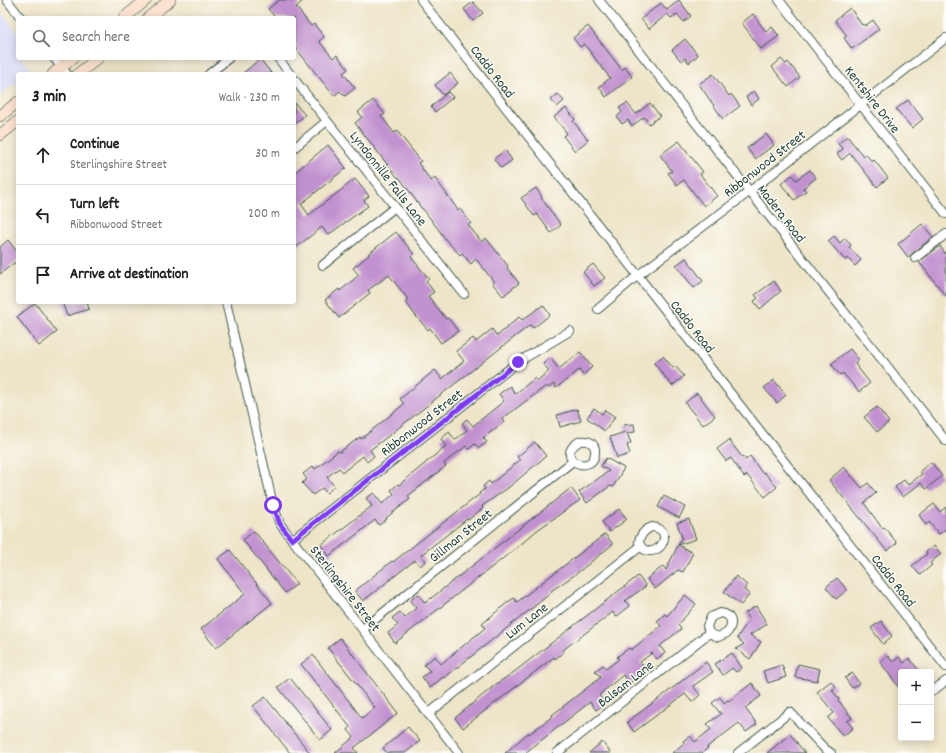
<!DOCTYPE html>
<meta charset="utf-8">
<style>
body{margin:0;font-family:Dekko,sans-serif;background:#f6f6f6;color:#202124}
.controls{position:absolute;right:12px;bottom:12px;display:grid;overflow:hidden;border-radius:4px;box-shadow:0 2px 10px #0003}
.controls button{width:36px;height:36px;display:grid;place-items:center;padding:0;border:0;border-bottom:1px solid #e0e0e0;background:#fff;color:#202124;font:20px sans-serif}
.stop{position:absolute;width:12px;height:12px;margin:-9px;border:3px solid #7c3aed;border-radius:50%;background:#fff}
.stop.end{background:#7c3aed;border-color:#fff;box-shadow:0 1px 4px #0008}
.list{margin:0;padding:0;list-style:none}
h2{display:flex;justify-content:space-between;align-items:center;height:52px;margin:0;padding:0 16px;font-size:17px}
h2 small{font-size:13px;font-weight:400;color:#757577}
.list li{display:grid;grid-template-columns:26px 1fr auto;gap:12px;align-items:center;box-sizing:border-box;height:60px;padding:0 16px;border-top:1px solid #e0e0e0}
.list b{display:block;font-size:15px;white-space:nowrap}
.list p{margin:0;font-size:13px;white-space:nowrap;color:#757577}
.list em{font-size:13px;font-style:normal;color:#757577}
.icon{flex:none;width:22px;height:22px;fill:none;stroke:currentColor;stroke-width:2;stroke-linecap:round;stroke-linejoin:round}
.map{position:relative;flex:none;width:946px;height:753px;overflow:hidden}
.search{position:absolute;background:#fff;box-shadow:0 2px 10px #0003;left:16px;top:16px;width:280px;height:44px;display:flex;align-items:center;gap:10px;box-sizing:border-box;padding:0 14px;border-radius:4px;color:#757577;font-size:15px}
.panel{position:absolute;background:#fff;box-shadow:0 2px 10px #0003;left:16px;top:72px;width:280px;height:232px;border-radius:4px}
.map>svg:first-child{display:block}
.built{fill:#d6d8f8}
.building{fill:#c292d0}
.lines{fill:none;stroke-linecap:round;stroke-linejoin:round}
.street-casing{stroke:#3e564a;stroke-width:10}
.secondary-casing{stroke:#3e564a;stroke-width:12}
.street{stroke:#fff;stroke-width:8}
.secondary{stroke:#fde3d1;stroke-width:11}
.route{stroke:#7c3aed;stroke-width:5}
.labels{text-anchor:middle;stroke-width:3;stroke-linejoin:round;paint-order:stroke}
.street-label{font-size:14px;fill:#1f3d34;stroke:#fdfcf7}
</style>
<div class="map">
<svg width="946" height="753" viewBox="0 0 946 753">
<rect width="100%" height="100%" fill="#fdfcf7"/>
<filter id="ink" filterUnits="userSpaceOnUse"><feTurbulence type="fractalNoise" baseFrequency=".025" numOctaves="2"/><feDisplacementMap in="SourceGraphic" scale="8" xChannelSelector="R" yChannelSelector="G"/><feConvolveMatrix kernelMatrix="1 2 1 2 8 2 1 2 1" color-interpolation-filters="sRGB"/></filter>
<filter id="wash" filterUnits="userSpaceOnUse"><feTurbulence type="fractalNoise" baseFrequency=".012" numOctaves="4" result="noise"/><feDisplacementMap in="SourceGraphic" scale="16" xChannelSelector="R" yChannelSelector="G"/><feGaussianBlur stdDeviation="0.9" result="paint"/><feColorMatrix in="noise" values="0 0 0 0 0 0 0 0 0 0 0 0 0 0 0 0 0 1.4 0 .05"/><feComposite in="paint" operator="in"/></filter>
<g filter="url(#wash)">
<rect width="100%" height="100%" fill="#eee5c8"/>
<path class="built" d="M0 11 18 33V47L15 50 18 53V58H22L31 70 27 74H18V81L0 95Z"/>
<g id="blocks">
<g class="building">
<path d="M279 0H304L296 7 311 26 314 24 324 37 319 41 333 58 337 55 348 69 343 73 355 88 345 96 340 91 334 96 294 46V18H276L268 9Z"/>
<path d="M679 0 691 16 684 22 677 14 671 18 667 14 649 29 641 19 661 3 667 10Z"/>
<path d="M473 2 483 13 473 21 464 9Z"/>
<path d="M850 8 862 25 863 24 865 26 873 20 879 29 852 49 844 38 847 36 835 20Z"/>
<path d="M753 14 766 32 772 27 779 36 761 49 742 23Z"/>
<path d="M588 26 622 70 625 67 632 77 606 97 599 87 610 78 584 44 580 47 573 38Z"/>
<path d="M685 39 698 55 689 63 685 58 681 61 672 50Z"/>
<path d="M260 59 272 74H242Z"/>
<path d="M781 59 786 64 788 62 800 77 788 87 772 67Z"/>
<path d="M450 73 458 83 443 95 435 85Z"/>
<path d="M713 74 729 96 731 94 740 106 723 119 699 84Z"/>
<path d="M754 91 759 99 751 105 746 97Z"/>
<path d="M448 92 453 97 435 112 431 107Z"/>
<path d="M558 94 564 101 557 107 551 100Z"/>
<path d="M373 100 385 114 381 116 394 133 397 131 421 161 418 163 431 181 435 178 458 210 460 209 471 223 468 225 482 242 486 238 508 266 507 268 519 283 503 296 492 283 494 282 476 259 471 264 462 253 460 255 447 241 423 209H422L399 177 398 178 355 123 362 117 358 112Z"/>
<path d="M908 100 923 119 912 128 896 109Z"/>
<path d="M294 102 305 115 294 124Z"/>
<path d="M627 103 636 114 650 103 660 116 649 124 644 117 632 126 628 120 622 124 617 117 622 112 619 108Z"/>
<path d="M566 108 575 119 573 121 588 140 575 151 563 136 567 133 554 117Z"/>
<path d="M766 134 774 145 755 159 747 148Z"/>
<path d="M847 136 863 156 866 154 872 162 874 160 888 178 877 187 850 153 842 160 837 154 843 149 838 144Z"/>
<path d="M679 141 703 172 700 174 717 196 704 206 684 180 677 185 668 173 672 171 660 155Z"/>
<path d="M328 145 346 168 301 204 309 215 355 179 369 196 364 200 368 206 328 235 322 227 294 249V173Z"/>
<path d="M505 150 512 160 501 168 494 159Z"/>
<path d="M810 170 816 178 803 188 806 191 794 200 781 184 792 175 796 180Z"/>
<path d="M536 188 542 197 541 198 561 225 551 233 537 214 534 216 521 198Z"/>
<path d="M922 224 933 237 908 257 898 244Z"/>
<path d="M396 232 414 254 411 257 429 279 426 281 434 292 428 296 446 319 448 318 458 331 441 343 430 328 428 330 415 315 405 301 408 299 389 275 368 290 370 293 339 318 325 300 339 289 340 291 359 275 353 268 369 255 368 254Z"/>
<path d="M834 236 840 243 845 238 851 245 849 247 861 260 855 266 848 258 845 260 828 241Z"/>
<path d="M8 240 18 253V260L0 274V247Z"/>
<path d="M940 246 946 255V296L919 262Z"/>
<path d="M686 258 703 281 694 288 676 265Z"/>
<path d="M593 264 605 278 594 286 583 272Z"/>
<path d="M774 281 781 291 760 309 754 301 758 298 755 295Z"/>
<path d="M62 302H87L89 309 67 316Z"/>
<path d="M35 303 57 332 39 346 17 317Z"/>
<path d="M543 305 550 315 533 328 530 325 387 437 370 450 374 456 367 462 363 456 343 472 339 468 327 477 334 486 327 493 322 488 313 495 302 483 307 479 303 474 313 466 315 469 338 451 340 452 360 437 361 439 404 404 400 399 435 370 442 379 464 361 456 351 473 338 476 342 492 329 497 336 519 317 522 320Z"/>
<path d="M850 349 859 360 855 364 870 383 859 392 843 373 840 375 831 364Z"/>
<path d="M580 352 592 367 583 375 579 370 556 388 554 384 548 388 546 386 502 419 504 422 483 438 487 442 479 448 475 444 469 449 466 446 444 463 446 466 408 496 410 499 386 518 387 519 379 525 375 520 329 556 321 545 372 506 366 498 374 493 382 504 394 494 391 490 398 484 399 485 446 446 441 439 449 432 455 440 467 430 462 423 467 419 473 426 504 401 499 394 510 386 515 394 535 378 537 381 549 371 543 364 550 358 559 369Z"/>
<path d="M663 356 673 368 675 366 684 376 672 386 654 363Z"/>
<path d="M774 380 786 395 777 403 764 388Z"/>
<path d="M697 393 715 416 703 425 685 403Z"/>
<path d="M877 407 889 422 877 432 864 417Z"/>
<path d="M594 408 602 414 605 410 615 417 605 431 587 418Z"/>
<path d="M577 409 581 421 560 427 557 415Z"/>
<path d="M634 424 635 432 627 433 631 443 627 445 630 454 617 458 610 437 625 432 624 425Z"/>
<path d="M729 440 742 457 743 456 746 460 750 456 762 473 764 472 777 487 765 497 747 475 744 477 731 458 726 461 717 449Z"/>
<path d="M535 442 546 456 508 488 482 506 483 508 468 520 467 519 421 555 426 561 420 566 415 560 363 601 355 591 392 561 393 562 480 494 479 493 485 489 483 486 489 481 491 484 520 460 517 457Z"/>
<path d="M606 458 624 468 613 487 610 486 587 503 579 492 609 471 601 466Z"/>
<path d="M931 462 942 476 926 489 921 483 903 497 895 487 904 480 908 485 922 474 920 471Z"/>
<path d="M844 467 862 488 868 483 876 493 864 503 882 528 884 527 897 543 887 551 829 480Z"/>
<path d="M571 488 580 500 536 531 520 545 395 643 388 633 398 625 392 618 400 612 405 618 416 608 410 601 418 594 425 603Z"/>
<path d="M664 496 685 507 679 518 658 507Z"/>
<path d="M934 504 940 512 946 507V529L939 534 929 522 926 525 919 515Z"/>
<path d="M619 509 627 519 610 532 602 522Z"/>
<path d="M689 519 696 539 678 545 682 538 677 523Z"/>
<path d="M254 531 297 584 285 593 243 540Z"/>
<path d="M605 534 613 544 576 574 551 591 552 592 531 609 444 678 443 677 430 688 422 677 430 671 424 665 435 656 441 664 485 628 482 624 508 602 514 598 517 602Z"/>
<path d="M678 545 693 553 683 572 678 570 655 589 647 579 663 566 666 570Z"/>
<path d="M934 546 941 554 930 563 932 565 920 575 912 566 927 554 926 552Z"/>
<path d="M230 550 272 603 216 648 201 629 245 594 218 559Z"/>
<path d="M638 576 646 586 625 601 630 606 616 617 613 612 563 650 564 652 555 659 554 657 463 728 455 718 495 685 514 672Z"/>
<path d="M736 576 747 585 744 590 750 594 741 605 724 592Z"/>
<path d="M837 578 847 590 836 599 826 587Z"/>
<path d="M685 595 696 604 678 625 681 629 660 646 665 653 657 659 652 653 640 662 647 670 630 683 623 675 599 695 605 704 596 710 590 702 525 753H505L528 733 529 734 553 716 552 715 601 677 595 671 603 665 606 669 619 659 617 657 629 648 631 650 661 626 657 621 665 614 667 616Z"/>
<path d="M756 606 767 624 750 635 761 642 750 659 736 649 744 644 737 638 749 620 745 613Z"/>
<path d="M881 621 892 636 883 644 871 628Z"/>
<path d="M340 638 398 713 354 748 358 753H335L354 737 348 730 350 727 301 664 313 655 362 718 375 708 328 648Z"/>
<path d="M732 653 742 668 736 672 732 668 723 675 715 664Z"/>
<path d="M888 656 893 662 899 657 904 663 909 658 920 672H901V690L880 662Z"/>
<path d="M706 662 713 672 693 686 700 695 692 702 685 694 634 732 627 722 665 694Z"/>
<path d="M798 664 820 669 817 681 795 677Z"/>
<path d="M782 665 786 677 768 683 763 671Z"/>
<path d="M852 673 859 683 852 688 845 678Z"/>
<path d="M290 678 332 730 320 740 278 687Z"/>
<path d="M831 681 836 687 832 690 839 699 838 700 852 718 847 721 853 728 843 736 828 718 834 713 817 692Z"/>
<path d="M752 683 761 696 745 708 757 724 746 732 739 723 707 747 708 748 702 753H672L684 743 683 741 690 736 695 742 711 729 707 724 721 714 712 703 720 697 724 703 728 700 729 701Z"/>
<path d="M265 697 310 753H290L253 706Z"/>
<path d="M408 727 420 741 405 753H387L383 748Z"/>
<path d="M790 734 805 753H767Z"/>
<path d="M602 742 611 753H589Z"/>
</g>
</g>
</g>
<g filter="url(#ink)">
<use href="#blocks" fill-opacity="0" stroke="#3e564a" stroke-width="1"/>
<g class="lines">
<g class="street-casing">
<g id="street">
<path d="M7 0 21 18"/>
<path d="M421 0 946 667"/>
<path d="M599 0 946 441"/>
<path d="M779 0 946 214"/>
<path d="M54 58 67 74"/>
<path d="M278 58 290 74"/>
<path d="M209 74 229 58"/>
<path d="M294 79 464 294"/>
<path d="M294 148 327 121"/>
<path d="M915 258 946 234"/>
<path d="M323 265 395 207"/>
<path d="M226 302 273 505 280 524 459 753"/>
<path d="M598 309 637 276 749 192 946 38"/>
<path d="M580 441C589 440 596 443 595 453 593 477 551 458 580 441Z"/>
<path d="M652 527C675 529 661 557 645 550 632 544 643 530 652 527Z"/>
<path d="M292 540 518 362 570 331"/>
<path d="M720 613C732 614 734 624 727 633L718 637 709 633 707 626 711 617Z"/>
<path d="M363 629 573 461"/>
<path d="M931 692 946 681"/>
<path d="M428 714 641 546"/>
<path d="M557 753 709 633"/>
<path d="M738 753 790 712 825 749 831 753"/>
</g>
</g>
<g class="secondary-casing">
<g id="secondary">
<path d="M124 18 146 0"/>
<path d="M148 18 170 0"/>
<path d="M53 74 73 58"/>
<path d="M78 74 98 58"/>
<path d="M0 116 18 102"/>
<path d="M0 135 18 121"/>
</g>
</g>
<use href="#street" class="street"/>
<use href="#secondary" class="secondary"/>
</g>
</g>
<g class="lines" filter="url(#ink)">
<path class="route" d="M273 505 280 524 292 540 518 362"/>
</g>
<g class="labels">
<g class="street-label">
<text transform="translate(493 71) rotate(52)" y="5">Caddo Road</text>
<text transform="translate(873 99) rotate(52)" y="5">Kentshire Drive</text>
<text transform="translate(764 163) rotate(-38)" y="5">Ribbonwood Street</text>
<text transform="translate(389 178) rotate(52)" y="5">Lyndonnille Falls Lane</text>
<text transform="translate(782 213) rotate(52)" y="5">Madera Road</text>
<text transform="translate(693 326) rotate(52)" y="5">Caddo Road</text>
<text transform="translate(421 422) rotate(-38)" y="5">Ribbonwood Street</text>
<text transform="translate(460 535) rotate(-39)" y="5">Gillman Street</text>
<text transform="translate(894 580) rotate(52)" y="5">Caddo Road</text>
<text transform="translate(346 588) rotate(52)" y="5">Sterlingshire Street</text>
<text transform="translate(526 620) rotate(-38)" y="5">Lum Lane</text>
<text transform="translate(625 683) rotate(-38)" y="5">Balsam Lane</text>
</g>
</g>
</svg>
<div class="controls">
<button>+</button>
<button>−</button>
</div>
<div class="stop" style="left:273px;top:505px"></div>
<div class="stop end" style="left:518px;top:362px"></div>
<div class="search"><svg class="icon" aria-label="search" viewBox="0 0 24 24"><circle cx="10" cy="10" r="6"/><path d="M15 15l6 6"/></svg>Search here</div>
<section class="panel">
<h2>3 min<small>Walk · 230 m</small></h2>
<ul class="list">
<li><svg class="icon" aria-label="ahead" viewBox="0 0 24 24"><path d="M12 20V5M6 11l6-6 6 6"/></svg><div><b>Continue</b><p>Sterlingshire Street</p></div><em>30 m</em></li>
<li><svg class="icon" aria-label="left" viewBox="0 0 24 24"><path d="M17 20v-9H6M10 6l-5 5 5 5"/></svg><div><b>Turn left</b><p>Ribbonwood Street</p></div><em>200 m</em></li>
<li><svg class="icon" aria-label="arrive" viewBox="0 0 24 24"><path d="M6 21V4h12l-3 4 3 4H6"/></svg><div><b>Arrive at destination</b></div></li>
</ul>
</section>
</div>
